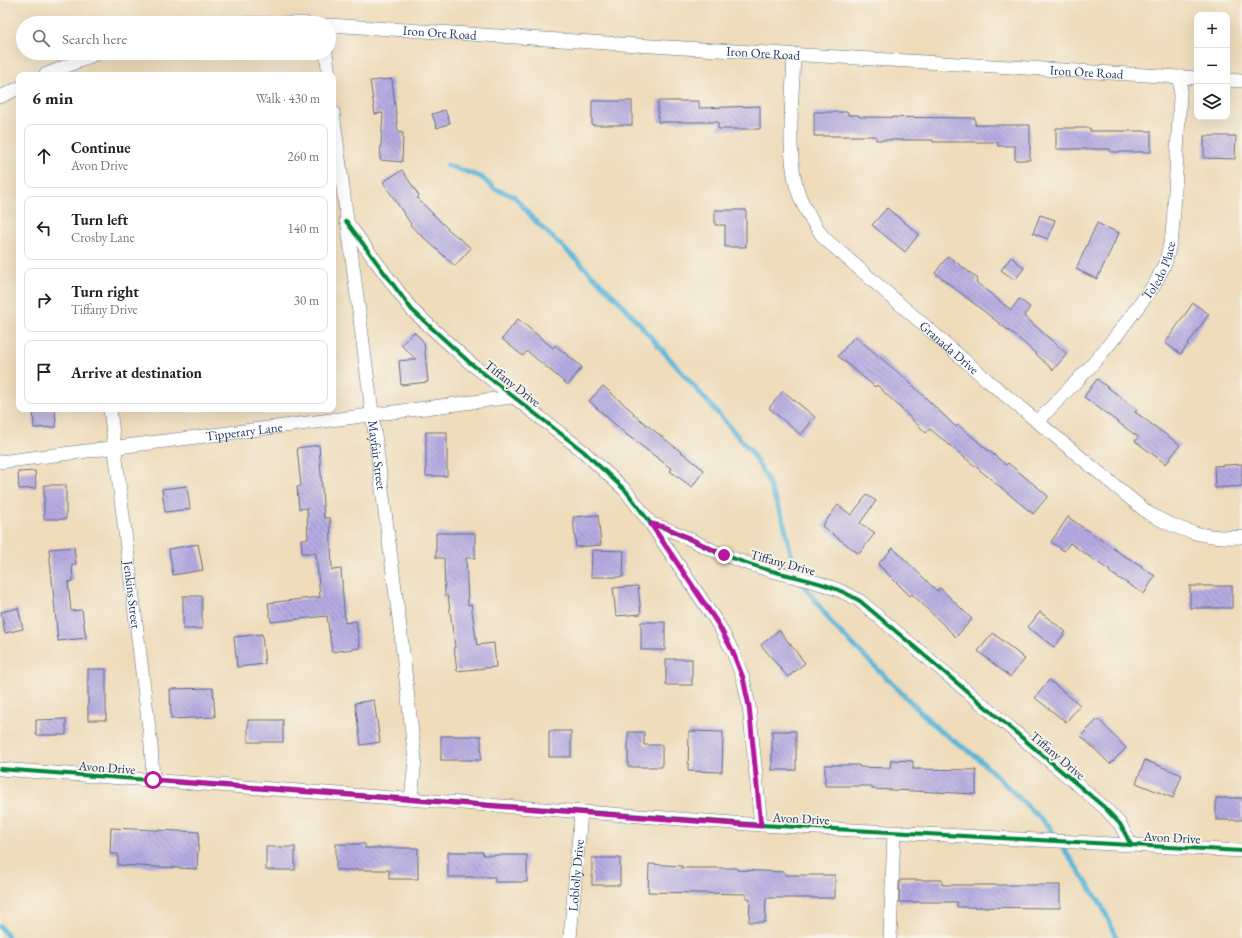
<!DOCTYPE html>
<meta charset="utf-8">
<style>
body{margin:0;font-family:"EB Garamond",serif;background:#f2f2f2;color:#222}
.controls{position:absolute;right:12px;top:12px;display:grid;overflow:hidden;border-radius:8px;box-shadow:0 4px 16px #0002}
.controls button{width:36px;height:36px;display:grid;place-items:center;padding:0;border:0;border-bottom:1px solid #e0e0e0;background:#fff;color:#222;font:20px sans-serif}
.stop{position:absolute;width:12px;height:12px;margin:-9px;border:3px solid #b5179e;border-radius:50%;background:#fff}
.stop.end{background:#b5179e;border-color:#fff;box-shadow:0 1px 4px #0008}
.list{margin:0;padding:0;list-style:none}
h2{display:flex;justify-content:space-between;align-items:center;height:52px;margin:0;padding:0 16px;font-size:17px}
h2 small{font-size:13px;font-weight:400;color:#767676}
.list li{display:grid;grid-template-columns:26px 1fr auto;gap:12px;align-items:center;box-sizing:border-box;height:64px;margin:0 8px 8px;padding:0 8px;border:1px solid #e0e0e0;border-radius:8px}
.list b{display:block;font-size:15px;white-space:nowrap}
.list p{margin:0;font-size:13px;white-space:nowrap;color:#767676}
.list em{font-size:13px;font-style:normal;color:#767676}
.icon{flex:none;width:22px;height:22px;fill:none;stroke:currentColor;stroke-width:2;stroke-linecap:round;stroke-linejoin:round}
.map{position:relative;flex:none;width:1242px;height:938px;overflow:hidden}
.search{position:absolute;background:#fff;box-shadow:0 4px 16px #0002;left:16px;top:16px;width:320px;height:44px;display:flex;align-items:center;gap:10px;box-sizing:border-box;padding:0 14px;border-radius:22px;color:#767676;font-size:15px}
.panel{position:absolute;background:#fff;box-shadow:0 4px 16px #0002;left:16px;top:72px;width:320px;height:340px;border-radius:8px}
.map>svg:first-child{display:block}
.lines{fill:none;stroke-linecap:round;stroke-linejoin:round}
.stream{stroke:#5cb7d9;stroke-width:5}
.building{fill:url(#building-back-hatch)}
.minor-casing{stroke:#656c7e;stroke-width:14}
.minor{stroke:#fff;stroke-width:13}
.cycleway-casing{stroke:#f7f3e8;stroke-width:6}
.cycleway{stroke:#00873e;stroke-width:4}
.route{stroke:#b5179e;stroke-width:5}
.labels{text-anchor:middle;stroke-width:4;stroke-linejoin:round;paint-order:stroke}
.street-label{font-size:13px;fill:#1b2f5e;stroke:#f7f3e8}
</style>
<div class="map">
<svg width="1242" height="938" viewBox="0 0 1242 938">
<defs>
<pattern id="building-back-hatch" width="6" height="6" patternUnits="userSpaceOnUse"><rect width="6" height="6" fill="#b5aae2"/><path d="M-1 5l2 2M0 0l6 6M5-1l2 2" fill="none" stroke="#928bba"/></pattern>
</defs>
<rect width="100%" height="100%" fill="#f7f3e8"/>
<filter id="ink" filterUnits="userSpaceOnUse"><feTurbulence type="fractalNoise" baseFrequency=".025" numOctaves="2"/><feDisplacementMap in="SourceGraphic" scale="8" xChannelSelector="R" yChannelSelector="G"/><feConvolveMatrix kernelMatrix="1 2 1 2 8 2 1 2 1" color-interpolation-filters="sRGB"/></filter>
<filter id="wash" filterUnits="userSpaceOnUse"><feTurbulence type="fractalNoise" baseFrequency=".012" numOctaves="4" result="noise"/><feDisplacementMap in="SourceGraphic" scale="16" xChannelSelector="R" yChannelSelector="G"/><feGaussianBlur stdDeviation="0.9" result="paint"/><feColorMatrix in="noise" values="0 0 0 0 0 0 0 0 0 0 0 0 0 0 0 0 0 1.4 0 .05"/><feComposite in="paint" operator="in"/></filter>
<g filter="url(#wash)">
<rect width="100%" height="100%" fill="#eedcba"/>
<g class="lines">
<g class="stream">
<path d="M447 165 481 177 495 189 514 196 536 222 579 262 620 302 750 450 767 479 783 519 796 575"/>
<path d="M801 581 834 626 939 730 978 758 1049 827 1101 904 1117 938"/>
<path d="M0 926 9 938"/>
</g>
</g>
<g id="blocks">
<g class="building">
<path d="M392 79 398 132 403 133 402 162 380 160 383 113 375 114 370 81Z"/>
<rect x="592" y="101" width="40" height="24"/>
<path d="M658 101H699V108L760 106V129H718V122H658Z"/>
<path d="M445 110 450 123 437 128 432 114Z"/>
<path d="M814 112H848V115H859V117L975 118V125H1030V160H1015V146H998V142H933V140H876V136H814Z"/>
<path d="M1056 128H1090V131H1151V152H1110V149H1056Z"/>
<path d="M1204 136H1236L1235 159 1204 158Z"/>
<path d="M402 170 419 196 417 198 450 231 471 248 455 266 410 225 411 224 383 182Z"/>
<path d="M887 208 919 234 905 252 872 225Z"/>
<path d="M715 210H746V247H725V225H715Z"/>
<path d="M1040 215 1055 220 1048 239 1033 233Z"/>
<path d="M1097 223 1119 233 1097 279 1076 269Z"/>
<path d="M948 256 978 279 976 282 1011 310 1019 299 1030 307 1024 316 1067 354 1053 370 1022 341 935 273Z"/>
<path d="M1011 257 1024 268 1015 280 1001 270Z"/>
<path d="M1193 303 1209 314 1181 354 1165 343Z"/>
<path d="M518 319 553 348 555 345 582 367 568 385 527 351 523 356 502 339Z"/>
<path d="M414 332 424 342 428 382 401 385 399 361 416 359 401 345Z"/>
<path d="M855 336 907 380 956 427 958 425 1006 465 1008 463 1048 496 1033 514 930 429 926 433 877 385 875 387 838 356Z"/>
<path d="M1097 379 1137 410 1135 412 1180 445 1166 464 1135 441 1138 437 1084 397Z"/>
<path d="M603 386 634 413 633 414 704 470 692 487 670 471 672 469 627 435 589 401Z"/>
<path d="M783 391 815 417 801 435 769 408Z"/>
<path d="M33 409H55L56 427 34 428Z"/>
<rect x="426" y="432" width="21" height="44"/>
<path d="M319 445 324 518H330L332 570 341 569 345 623 356 621 360 648 332 652 327 616 271 622 268 603 320 597 316 553H302L301 539H308L307 508 299 509 297 487 301 486 297 448Z"/>
<path d="M1242 464V486L1215 488 1214 466Z"/>
<path d="M35 471 36 488 19 489 18 472Z"/>
<rect x="44" y="485" width="22" height="34"/>
<path d="M187 486 190 509 165 512 162 489Z"/>
<path d="M867 495 876 501 860 523 875 533 859 554 822 526 838 505 851 515Z"/>
<path d="M598 515 601 545 576 547 573 517Z"/>
<path d="M1068 517 1121 554 1142 566 1141 567 1155 576 1144 594 1109 572 1110 571 1070 543 1064 551 1051 542Z"/>
<path d="M436 533H475V558H466L468 605 471 604 477 645 494 643 496 667 457 671 454 647H455L448 596H445L444 558H436Z"/>
<path d="M198 544 203 570 173 575 169 549Z"/>
<path d="M74 547 76 564H72L73 581 68 582 71 611 82 610 86 638 58 641 49 549Z"/>
<path d="M893 548 937 591 940 588 972 619 956 637 912 594 910 596 878 564Z"/>
<path d="M592 550 624 551 623 577H591Z"/>
<path d="M638 586 641 614 616 616 613 588Z"/>
<rect x="1190" y="586" width="42" height="22"/>
<rect x="183" y="596" width="19" height="33"/>
<path d="M18 608 23 629 5 633 1 612Z"/>
<path d="M1040 612 1066 632 1054 647 1028 627Z"/>
<rect x="641" y="622" width="24" height="28"/>
<path d="M779 630 805 663 788 677 761 645Z"/>
<path d="M993 633 1025 659 1010 677 978 651Z"/>
<path d="M262 634 265 664 237 667 234 637Z"/>
<rect x="666" y="659" width="26" height="26"/>
<rect x="88" y="669" width="18" height="51"/>
<path d="M1049 680 1080 705 1066 722 1035 698Z"/>
<path d="M213 688 215 717 171 719 170 689Z"/>
<path d="M374 700 380 742 361 745 355 703Z"/>
<path d="M66 719V735H36V720Z"/>
<path d="M1098 719 1126 748 1110 764 1081 736Z"/>
<rect x="248" y="720" width="35" height="22"/>
<rect x="549" y="731" width="22" height="26"/>
<path d="M689 731 723 732 722 772 688 771Z"/>
<rect x="772" y="731" width="24" height="39"/>
<path d="M628 732H644V745H662V767H628Z"/>
<rect x="441" y="736" width="40" height="24"/>
<path d="M891 760 913 761V769L976 770V794L872 789V786H825V765H859V767L890 768Z"/>
<path d="M1145 760 1182 775 1173 798 1136 783Z"/>
<rect x="1216" y="798" width="26" height="22"/>
<path d="M111 828 199 832 197 869 118 865V854H110Z"/>
<path d="M336 844H365V848H418V879H389V870H336Z"/>
<rect x="266" y="847" width="29" height="23"/>
<path d="M448 852H483V855H527V882H495V877H448Z"/>
<rect x="592" y="858" width="28" height="27"/>
<path d="M649 864 682 866 681 868H737V870L785 872V875H835V898H766L765 922H749L750 898H746V894L648 892Z"/>
<path d="M900 880H942V885H1060V908L957 907V902H899Z"/>
</g>
</g>
</g>
<g filter="url(#ink)">
<use href="#blocks" fill-opacity="0" stroke="#656c7e" stroke-width="1"/>
<g class="lines">
<g class="minor-casing">
<g id="minor">
<path d="M243 23H305"/>
<path id="s1" d="M329 25 667 47 1197 78"/>
<path d="M326 53 329 75"/>
<path id="s2" d="M794 54C793 97 784 164 802 202 808 215 816 227 824 238L987 380 1148 513C1180 531 1205 539 1242 537"/>
<path d="M45 75 98 53"/>
<path d="M1227 80 1242 81"/>
<path d="M0 97 19 88"/>
<path id="s3" d="M333 112 400 627 415 760 411 799"/>
<path d="M346 221 412 310 469 362 583 451 626 491 651 524C678 530 701 547 727 556 743 562 760 568 776 572 807 580 832 584 860 601L1104 807 1120 824 1131 845"/>
<path id="s4" d="M110 409 151 745 153 780"/>
<path id="s5" d="M1037 422 1091 366 1116 336 1155 284 1166 261 1172 235 1174 210 1181 77"/>
<path id="s6" d="M0 462 512 397"/>
<path d="M651 524 718 624 732 650 743 678 749 706 761 825"/>
<path d="M0 769 761 825 1242 851"/>
<path id="s7" d="M570 938 581 812"/>
<path d="M890 938 894 833"/>
</g>
</g>
<use href="#minor" class="minor"/>
<g class="cycleway-casing">
<g id="cycleway">
<path d="M346 221 412 310 469 362 583 451 626 491 651 524C678 530 701 547 727 556 743 562 760 568 776 572 807 580 832 584 860 601L1104 807 1120 824 1131 845"/>
<path d="M0 769 761 825 1242 851"/>
</g>
</g>
<use href="#cycleway" class="cycleway"/>
</g>
</g>
<g class="lines" filter="url(#ink)">
<path class="route" d="M153 780 761 826 749 706 743 678 732 650 718 624 651 524 665 527 724 555"/>
</g>
<g class="labels">
<g class="street-label">
<text dy="5" stroke="none"><textPath href="#s1" startOffset="111">Iron Ore Road</textPath></text>
<text dy="5" stroke="none"><textPath href="#s1" startOffset="435">Iron Ore Road</textPath></text>
<text dy="5" stroke="none"><textPath href="#s1" startOffset="759">Iron Ore Road</textPath></text>
<text dy="5" stroke="none"><textPath href="#s5" startOffset="196">Toledo Place</textPath></text>
<text dy="5" stroke="none"><textPath href="#s2" startOffset="358">Granada Drive</textPath></text>
<text transform="translate(513 383) rotate(38)" y="5">Tiffany Drive</text>
<text dy="5" stroke="none"><textPath href="#s6" startOffset="246">Tipperary Lane</textPath></text>
<text dy="5" stroke="none"><textPath href="#s3" startOffset="346">Mayfair Street</textPath></text>
<text transform="translate(783 562) rotate(15)" y="5">Tiffany Drive</text>
<text dy="5" stroke="none"><textPath href="#s4" startOffset="187">Jenkins Street</textPath></text>
<text transform="translate(1058 755) rotate(40)" y="5">Tiffany Drive</text>
<text transform="translate(107 767) rotate(4)" y="5">Avon Drive</text>
<text transform="translate(801 818) rotate(3)" y="5">Avon Drive</text>
<text transform="translate(1172 837) rotate(3)" y="5">Avon Drive</text>
<text dy="5" stroke="none"><textPath href="#s7" startOffset="63">Loblolly Drive</textPath></text>
</g>
</g>
</svg>
<div class="controls">
<button>+</button>
<button>−</button>
<button><svg class="icon" aria-label="layers" viewBox="0 0 24 24"><path d="M12 4l9 5-9 5-9-5zM3 14l9 5 9-5"/></svg></button>
</div>
<div class="stop" style="left:153px;top:780px"></div>
<div class="stop end" style="left:724px;top:555px"></div>
<div class="search"><svg class="icon" aria-label="search" viewBox="0 0 24 24"><circle cx="10" cy="10" r="6"/><path d="M15 15l6 6"/></svg>Search here</div>
<section class="panel">
<h2>6 min<small>Walk · 430 m</small></h2>
<ul class="list">
<li><svg class="icon" aria-label="ahead" viewBox="0 0 24 24"><path d="M12 20V5M6 11l6-6 6 6"/></svg><div><b>Continue</b><p>Avon Drive</p></div><em>260 m</em></li>
<li><svg class="icon" aria-label="left" viewBox="0 0 24 24"><path d="M17 20v-9H6M10 6l-5 5 5 5"/></svg><div><b>Turn left</b><p>Crosby Lane</p></div><em>140 m</em></li>
<li><svg class="icon" aria-label="right" viewBox="0 0 24 24"><path d="M7 20v-9h11M14 6l5 5-5 5"/></svg><div><b>Turn right</b><p>Tiffany Drive</p></div><em>30 m</em></li>
<li><svg class="icon" aria-label="arrive" viewBox="0 0 24 24"><path d="M6 21V4h12l-3 4 3 4H6"/></svg><div><b>Arrive at destination</b></div></li>
</ul>
</section>
</div>
